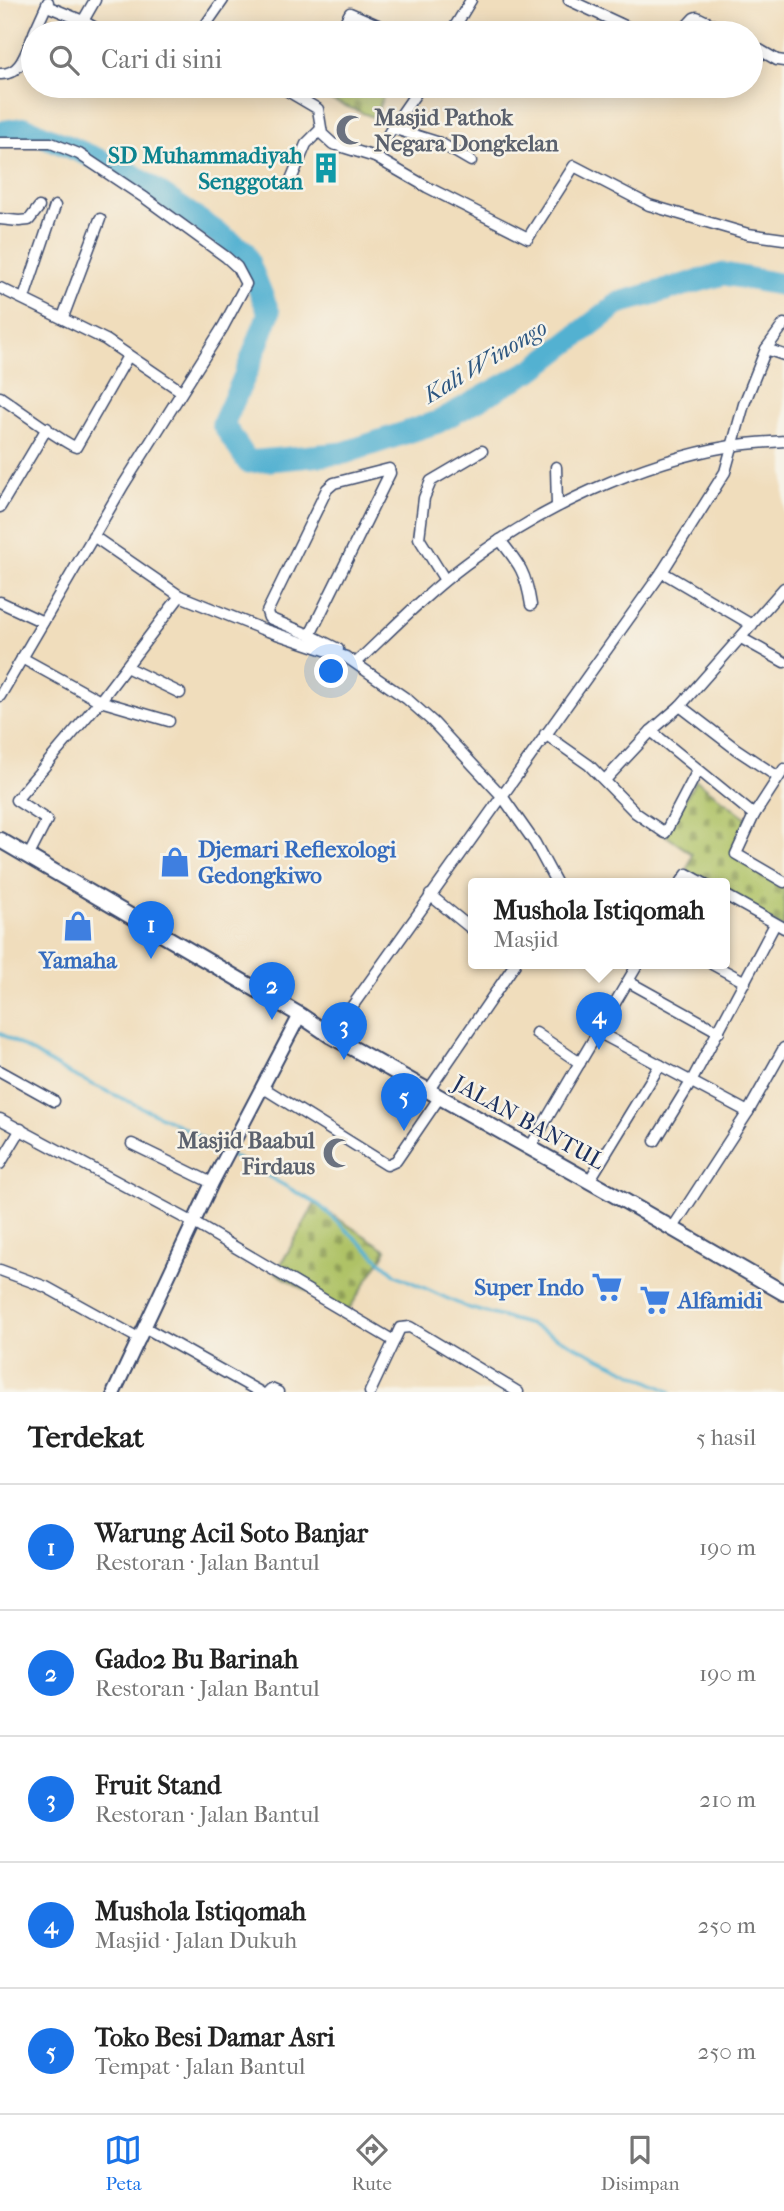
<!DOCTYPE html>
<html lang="id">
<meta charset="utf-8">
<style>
body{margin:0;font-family:"IM FELL French Canon",serif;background:#f2f2f2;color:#222}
.you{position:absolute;left:332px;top:672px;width:24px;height:24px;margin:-18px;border:5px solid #fff;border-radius:50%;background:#1a73e8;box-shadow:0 0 0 10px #1a73e833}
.badge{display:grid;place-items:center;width:46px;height:46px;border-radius:50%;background:#1a73e8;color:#fff;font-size:23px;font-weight:700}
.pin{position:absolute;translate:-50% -58px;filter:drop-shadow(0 2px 4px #0008)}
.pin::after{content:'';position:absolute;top:37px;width:24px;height:21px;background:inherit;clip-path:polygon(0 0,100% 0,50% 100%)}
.popup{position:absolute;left:468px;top:878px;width:262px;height:91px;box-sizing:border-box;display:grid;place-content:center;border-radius:7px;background:#fff;filter:drop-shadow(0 2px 5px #0005);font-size:23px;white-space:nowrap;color:#767676}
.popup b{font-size:26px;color:#222}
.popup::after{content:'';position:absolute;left:50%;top:100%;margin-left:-14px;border:14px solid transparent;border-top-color:#fff}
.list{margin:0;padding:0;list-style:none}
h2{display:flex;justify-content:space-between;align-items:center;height:91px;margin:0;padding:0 28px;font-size:30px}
h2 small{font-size:23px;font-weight:400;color:#767676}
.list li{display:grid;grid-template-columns:46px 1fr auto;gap:21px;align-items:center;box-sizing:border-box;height:126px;padding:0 28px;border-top:2px solid #e0e0e0}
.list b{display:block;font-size:26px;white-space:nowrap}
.list p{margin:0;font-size:23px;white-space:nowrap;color:#767676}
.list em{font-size:23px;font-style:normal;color:#767676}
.icon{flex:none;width:38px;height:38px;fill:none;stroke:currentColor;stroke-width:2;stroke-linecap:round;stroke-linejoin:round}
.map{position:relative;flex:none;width:784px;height:1392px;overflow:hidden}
.search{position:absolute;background:#fff;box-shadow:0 4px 18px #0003;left:21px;right:21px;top:21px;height:77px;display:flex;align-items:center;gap:18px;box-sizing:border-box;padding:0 24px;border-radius:38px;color:#767676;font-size:26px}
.sheet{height:721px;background:#fff}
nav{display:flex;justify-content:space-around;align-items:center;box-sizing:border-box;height:98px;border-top:2px solid #e0e0e0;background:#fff;font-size:19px;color:#767676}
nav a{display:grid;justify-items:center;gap:4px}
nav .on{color:#1a73e8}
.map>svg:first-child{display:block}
.cemetery{fill:url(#cemetery-stones);stroke:#657862;stroke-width:2}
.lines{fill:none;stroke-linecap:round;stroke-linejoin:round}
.stream{stroke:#53b1d1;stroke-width:3.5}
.river{stroke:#53b1d1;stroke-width:23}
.minor-casing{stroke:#3b496c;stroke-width:13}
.tertiary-casing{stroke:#3b496c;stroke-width:16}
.primary-casing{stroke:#3b496c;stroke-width:18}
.minor{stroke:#fff;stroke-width:10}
.tertiary{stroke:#fff;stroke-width:12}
.primary{stroke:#fff;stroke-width:14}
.labels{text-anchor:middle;stroke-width:5;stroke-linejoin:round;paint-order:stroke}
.worship-label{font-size:23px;font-weight:bold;fill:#5b616d;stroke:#f7f3e8;text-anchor:start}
.culture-label{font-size:23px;font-weight:bold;fill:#0d838f;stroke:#f7f3e8;text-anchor:end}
.shop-label{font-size:23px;font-weight:bold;fill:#366cbe;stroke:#f7f3e8;text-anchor:start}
.street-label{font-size:23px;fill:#1b2f5e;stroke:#f7f3e8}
.water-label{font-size:24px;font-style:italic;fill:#2c5680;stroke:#f7f3e8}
</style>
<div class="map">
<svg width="784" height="1392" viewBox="0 0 784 1392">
<defs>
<pattern id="cemetery-stones" width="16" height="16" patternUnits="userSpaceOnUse" patternTransform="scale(1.75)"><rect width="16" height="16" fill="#afc266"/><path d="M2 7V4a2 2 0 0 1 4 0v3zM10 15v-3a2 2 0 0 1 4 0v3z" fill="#8e9e57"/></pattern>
</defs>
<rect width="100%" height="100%" fill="#f7f3e8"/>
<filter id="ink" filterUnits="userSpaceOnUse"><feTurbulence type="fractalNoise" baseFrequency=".0143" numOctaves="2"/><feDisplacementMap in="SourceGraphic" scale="14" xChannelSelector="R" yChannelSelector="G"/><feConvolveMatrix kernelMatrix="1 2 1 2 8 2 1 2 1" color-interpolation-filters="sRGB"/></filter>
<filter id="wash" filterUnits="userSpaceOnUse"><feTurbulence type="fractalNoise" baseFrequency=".00686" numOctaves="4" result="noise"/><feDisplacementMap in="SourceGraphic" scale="28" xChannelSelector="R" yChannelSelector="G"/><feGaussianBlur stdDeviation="1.57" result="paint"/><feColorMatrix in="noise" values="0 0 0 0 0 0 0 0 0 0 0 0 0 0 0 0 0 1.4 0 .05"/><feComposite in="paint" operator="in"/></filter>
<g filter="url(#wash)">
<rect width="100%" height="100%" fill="#f0ddbc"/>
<g class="cemetery">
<path d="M328 86H387L375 118 323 97Z"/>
<path d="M696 780 752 822 735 853 784 885V928L725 898V884H706L687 871 692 854 665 835Z"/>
<path d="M315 1204 387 1250 346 1314 276 1273Z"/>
</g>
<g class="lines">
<g class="stream">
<path d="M0 1033 66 1072 181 1126 224 1151"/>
<path d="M230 1155 319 1205 396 1275 466 1307 531 1325 671 1392"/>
</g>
<path class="river" d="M0 132 25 128 130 173 244 251 269 313 247 371 223 424 248 462 344 453 438 422 535 368 619 303 724 274 784 285"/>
</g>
</g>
<g filter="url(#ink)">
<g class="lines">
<g class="minor-casing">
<g id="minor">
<path d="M569 0 640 33"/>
<path d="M47 6 83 21 104 33"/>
<path d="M83 21 95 0"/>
<path d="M34 33 48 2"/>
<path d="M200 33 223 0"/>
<path d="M339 33 350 13 396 33"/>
<path d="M451 33 471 0"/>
<path d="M680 33 694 18 697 17 730 33"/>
<path d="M751 45 777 60 784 61"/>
<path d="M0 74C21 75 26 52 33 36"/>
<path d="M279 86 318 109 322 134 333 144 375 157 427 187 528 238 574 166 649 205 748 234 784 239"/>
<path d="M304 100 311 86"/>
<path d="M392 128 440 143 471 161"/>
<path d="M0 143H51L79 154 145 198 226 257 237 267 246 284 223 327 124 484 0 696"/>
<path d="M375 157 392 128 421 86"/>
<path d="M290 182 306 144 320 130"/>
<path d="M0 219 19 221 29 220 39 207"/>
<path d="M0 288 106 340 181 391"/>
<path d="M24 298 55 206"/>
<path d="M63 317 100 219"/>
<path d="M766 349 784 355"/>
<path d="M0 397C12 405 68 446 76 447L128 356"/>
<path d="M556 467 557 506"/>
<path d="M0 507 47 428"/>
<path d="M93 536 180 596 262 629 346 657 407 699 433 722 502 796 535 843 557 884"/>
<path d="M500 540C520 565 526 573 531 605"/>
<path d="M662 572 752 625"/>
<path d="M445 580 419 538 424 498 431 481 482 451"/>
<path d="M0 602 43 622"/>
<path d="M310 635 390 473 389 469 334 483 327 489 267 612 269 618 310 635 338 649"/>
<path d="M741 638 784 662"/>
<path d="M22 658 100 701 169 721"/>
<path d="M356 663C392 629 427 593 466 564 539 509 641 461 731 446 748 443 767 442 784 441"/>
<path d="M126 667 180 693"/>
<path d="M680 706 736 749 778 777"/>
<path d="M545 734 589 765 636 813 665 833 698 770"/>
<path d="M784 769 754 815 736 854 784 882"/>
<path d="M605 780 651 731"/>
<path d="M754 815 651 731 680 706 784 588"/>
<path d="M28 857 47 820 16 800 100 701 180 596"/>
<path d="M680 884 687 874 705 884"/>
<path d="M430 895 473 930"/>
<path d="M725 895 784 928"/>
<path d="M712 964 745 982"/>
<path d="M629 982 719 1032"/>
<path d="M598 1032 748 1112"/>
<path d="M536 1033 580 1063"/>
<path d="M331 1036 662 572 725 472 744 404 766 349 784 324"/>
<path d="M0 1071 54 1101"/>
<path d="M262 1087 387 1165 396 1161 439 1098"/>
<path d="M428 1091 515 964"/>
<path d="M0 1119 194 1223 394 1341 400 1328 410 1327 518 1392"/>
<path d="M655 1141 691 1082 775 924"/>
<path d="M132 1144 212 1183"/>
<path d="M529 1149 638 964"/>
<path d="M0 1164 21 1129"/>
<path d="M589 1181 660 1065"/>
<path d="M672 1229 748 1112 784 1048"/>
<path d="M0 1270 46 1287 140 1339"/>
<path d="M144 1327 260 1392"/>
<path d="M268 1392 271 1389 278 1392"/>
<path d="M370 1392 394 1341"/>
</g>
</g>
<g class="tertiary-casing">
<path id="tertiary" d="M114 1392 212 1183 300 1015"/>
</g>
<g class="primary-casing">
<path id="primary" d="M0 840 300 1015 331 1036 623 1200 784 1293"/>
</g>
<use href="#minor" class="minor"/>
<use href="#tertiary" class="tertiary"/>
<use href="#primary" class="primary"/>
</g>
</g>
<defs>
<g id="mosque-bare" transform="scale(2.415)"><path d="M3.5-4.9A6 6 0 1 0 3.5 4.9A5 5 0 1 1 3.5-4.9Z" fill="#6b7280" stroke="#f7f3e8" stroke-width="2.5" paint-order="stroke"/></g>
<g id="building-bare" transform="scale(2.415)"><path d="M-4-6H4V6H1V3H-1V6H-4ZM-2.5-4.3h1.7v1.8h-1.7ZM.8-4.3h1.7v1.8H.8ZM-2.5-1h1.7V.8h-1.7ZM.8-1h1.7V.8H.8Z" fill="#0f9aa8" stroke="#f7f3e8" stroke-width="2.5" paint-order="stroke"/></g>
<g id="shop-bare" transform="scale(2.415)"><path d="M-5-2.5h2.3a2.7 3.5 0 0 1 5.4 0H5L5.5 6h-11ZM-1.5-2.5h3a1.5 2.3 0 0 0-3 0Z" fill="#3f7fe0" stroke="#f7f3e8" stroke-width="2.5" paint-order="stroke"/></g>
<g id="supermarket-bare" transform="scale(2.415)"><path d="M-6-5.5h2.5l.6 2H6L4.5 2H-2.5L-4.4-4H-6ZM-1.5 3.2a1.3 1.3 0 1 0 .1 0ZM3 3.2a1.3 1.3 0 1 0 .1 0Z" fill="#3f7fe0" stroke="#f7f3e8" stroke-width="2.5" paint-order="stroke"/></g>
</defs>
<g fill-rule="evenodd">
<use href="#mosque-bare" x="351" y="130"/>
<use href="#building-bare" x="326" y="168"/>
<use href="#shop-bare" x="175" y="862"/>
<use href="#shop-bare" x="78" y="926"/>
<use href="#mosque-bare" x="338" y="1153"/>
<use href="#supermarket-bare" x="607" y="1287"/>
<use href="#supermarket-bare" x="655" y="1300"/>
</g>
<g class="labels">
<g class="worship-label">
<text x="374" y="125">Masjid Pathok<tspan x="374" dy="26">Negara Dongkelan</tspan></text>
<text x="315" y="1148" text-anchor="end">Masjid Baabul<tspan x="315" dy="26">Firdaus</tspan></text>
</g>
<g class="culture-label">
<text x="303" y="163">SD Muhammadiyah<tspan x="303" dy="26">Senggotan</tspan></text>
</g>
<g class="shop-label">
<text x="198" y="857">Djemari Reflexologi<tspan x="198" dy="26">Gedongkiwo</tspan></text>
<text x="78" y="968" text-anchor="middle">Yamaha</text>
<text x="584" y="1295" text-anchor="end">Super Indo</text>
<text x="678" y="1308">Alfamidi</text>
</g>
<g class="street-label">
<text transform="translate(529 1122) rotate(29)" y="8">JALAN BANTUL</text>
</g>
<g class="water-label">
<text transform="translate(485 361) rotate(-31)" y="8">Kali Winongo</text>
</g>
</g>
</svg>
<div class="you"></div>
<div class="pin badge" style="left:151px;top:959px">1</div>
<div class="pin badge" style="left:272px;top:1020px">2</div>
<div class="pin badge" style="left:344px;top:1060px">3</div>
<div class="pin badge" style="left:599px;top:1050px">4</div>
<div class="popup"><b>Mushola Istiqomah</b>Masjid</div>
<div class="pin badge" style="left:404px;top:1131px">5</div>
<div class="search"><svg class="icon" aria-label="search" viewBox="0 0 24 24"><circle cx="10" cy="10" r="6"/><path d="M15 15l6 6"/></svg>Cari di sini</div>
</div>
<section class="sheet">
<h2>Terdekat<small>5 hasil</small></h2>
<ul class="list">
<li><span class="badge">1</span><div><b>Warung Acil Soto Banjar</b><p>Restoran · Jalan Bantul</p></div><em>190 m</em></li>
<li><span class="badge">2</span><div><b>Gado2 Bu Barinah</b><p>Restoran · Jalan Bantul</p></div><em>190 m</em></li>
<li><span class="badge">3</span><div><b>Fruit Stand</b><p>Restoran · Jalan Bantul</p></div><em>210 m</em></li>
<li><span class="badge">4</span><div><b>Mushola Istiqomah</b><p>Masjid · Jalan Dukuh</p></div><em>250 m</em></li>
<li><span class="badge">5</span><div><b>Toko Besi Damar Asri</b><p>Tempat · Jalan Bantul</p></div><em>250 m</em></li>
</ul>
</section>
<nav>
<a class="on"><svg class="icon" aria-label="map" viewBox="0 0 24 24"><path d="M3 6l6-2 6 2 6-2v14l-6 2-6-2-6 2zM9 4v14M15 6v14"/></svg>Peta</a>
<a><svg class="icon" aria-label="directions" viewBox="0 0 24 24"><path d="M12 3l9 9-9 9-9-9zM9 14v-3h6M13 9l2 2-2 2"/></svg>Rute</a>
<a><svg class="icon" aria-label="saved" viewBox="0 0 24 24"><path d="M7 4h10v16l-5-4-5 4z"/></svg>Disimpan</a>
</nav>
